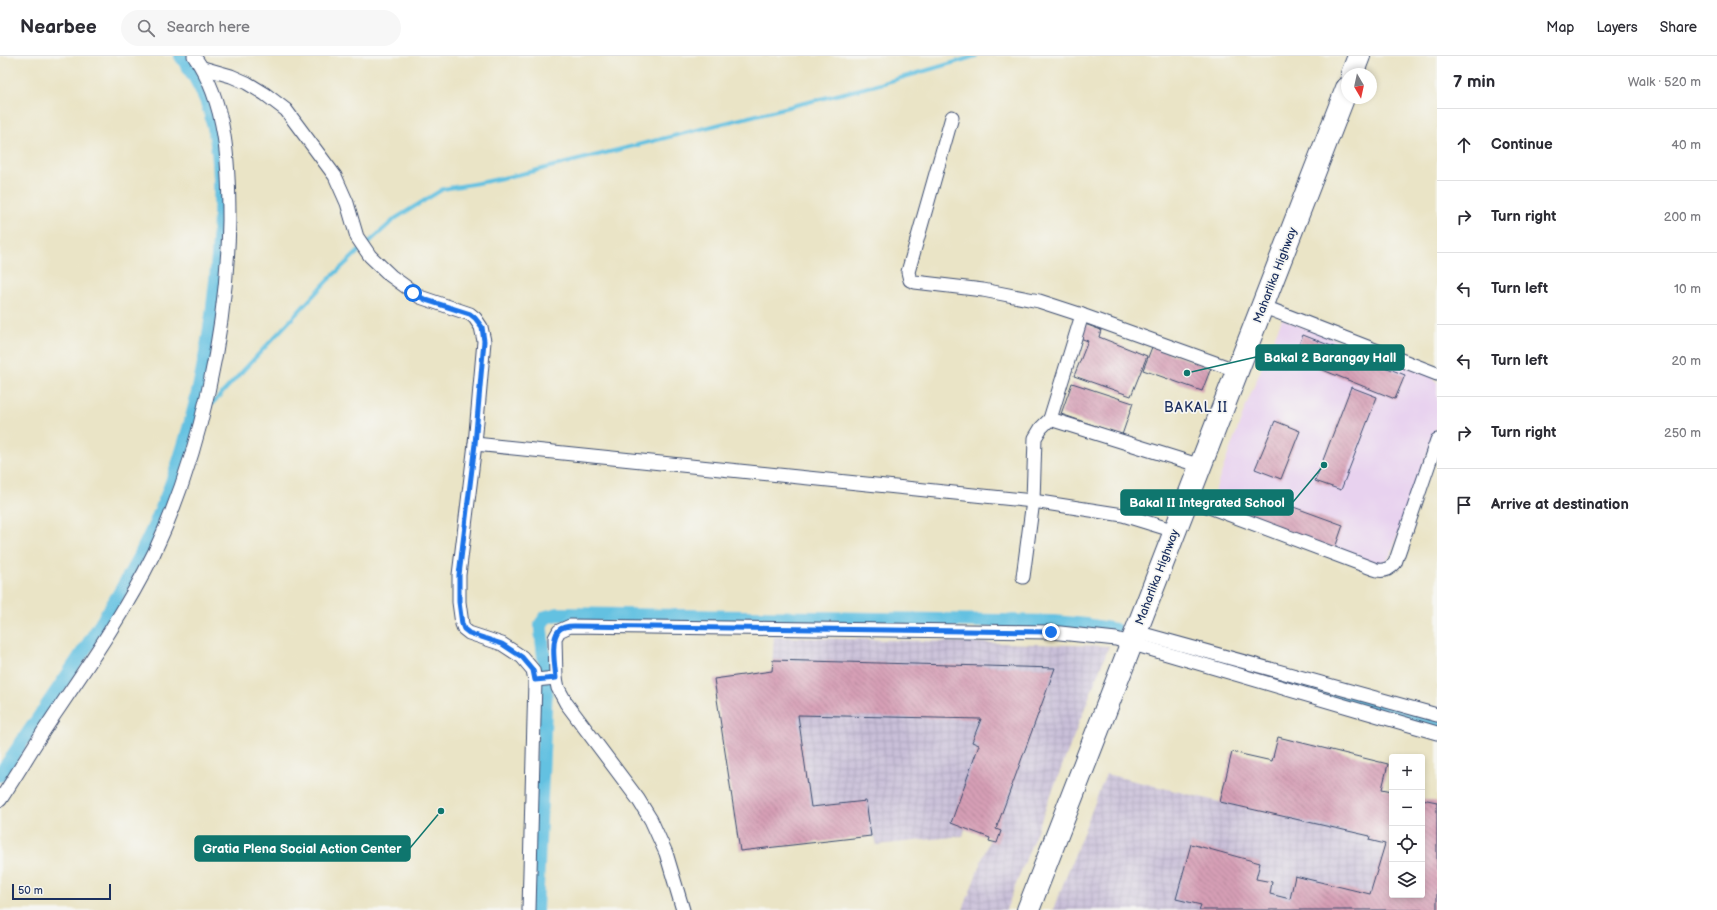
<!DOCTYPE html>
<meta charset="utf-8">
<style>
body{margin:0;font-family:"Balsamiq Sans",sans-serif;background:#f7f7f7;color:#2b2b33}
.controls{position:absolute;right:12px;bottom:12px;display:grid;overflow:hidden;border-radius:4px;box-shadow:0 2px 6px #0003}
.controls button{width:36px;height:36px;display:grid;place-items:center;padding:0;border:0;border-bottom:1px solid #e1e1e2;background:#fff;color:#2b2b33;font:20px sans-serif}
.compass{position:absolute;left:1341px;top:12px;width:36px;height:36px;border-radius:50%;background:#fff;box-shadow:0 2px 6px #0003;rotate:171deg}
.scale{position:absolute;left:12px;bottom:10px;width:99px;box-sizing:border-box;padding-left:4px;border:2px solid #1b2f5e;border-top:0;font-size:11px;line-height:14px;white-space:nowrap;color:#1b2f5e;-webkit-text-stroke:3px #f6f6f2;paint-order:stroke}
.stop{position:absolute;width:12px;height:12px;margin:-9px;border:3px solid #1a73e8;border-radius:50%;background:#fff}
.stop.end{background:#1a73e8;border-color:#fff;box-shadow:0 1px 4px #0008}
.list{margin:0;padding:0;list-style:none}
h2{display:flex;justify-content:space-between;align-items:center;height:52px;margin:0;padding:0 16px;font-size:17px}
h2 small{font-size:13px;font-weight:400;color:#7c7c81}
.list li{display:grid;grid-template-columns:26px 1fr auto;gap:12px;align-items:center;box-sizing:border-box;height:72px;padding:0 16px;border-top:1px solid #e1e1e2}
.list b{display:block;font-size:15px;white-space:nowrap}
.list em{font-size:13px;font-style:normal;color:#7c7c81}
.icon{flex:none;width:22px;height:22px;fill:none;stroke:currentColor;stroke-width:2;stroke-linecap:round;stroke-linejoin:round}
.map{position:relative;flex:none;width:1437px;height:854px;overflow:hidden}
header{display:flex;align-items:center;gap:24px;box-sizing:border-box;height:56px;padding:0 20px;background:#fff;border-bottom:1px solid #e1e1e2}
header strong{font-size:19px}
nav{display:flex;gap:22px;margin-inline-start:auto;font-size:14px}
.search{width:280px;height:36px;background:#f7f7f7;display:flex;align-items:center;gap:10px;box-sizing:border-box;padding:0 14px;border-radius:22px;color:#7c7c81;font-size:15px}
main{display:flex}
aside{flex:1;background:#fff}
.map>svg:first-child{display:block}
.built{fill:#e8d2ef}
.industrial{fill:url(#industrial-grid)}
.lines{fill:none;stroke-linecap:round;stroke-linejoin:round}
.stream{stroke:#63c1e1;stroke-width:4}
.canal{stroke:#63c1e1;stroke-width:14}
.building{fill:url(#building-back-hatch)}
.street-casing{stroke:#3a4a6e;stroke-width:15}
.highway-casing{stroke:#3a4a6e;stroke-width:24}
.street{stroke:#fff;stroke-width:13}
.highway{stroke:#fff;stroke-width:22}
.route{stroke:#1a73e8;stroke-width:5}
.labels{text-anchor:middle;stroke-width:3.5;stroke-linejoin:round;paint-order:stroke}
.street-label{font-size:12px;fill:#1b2f5e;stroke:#f6f6f2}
.quarter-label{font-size:14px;letter-spacing:1px;fill:#1b2f5e;stroke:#f6f6f2}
.leader{fill:none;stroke:#0f766e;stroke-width:1.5}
.callout-dot{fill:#0f766e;stroke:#f6f6f2;stroke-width:1.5}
.callout{fill:#0f766e;stroke:#0f766e;stroke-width:1.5}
.callout-label{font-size:13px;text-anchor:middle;font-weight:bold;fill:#fff}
</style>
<header>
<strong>Nearbee</strong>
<div class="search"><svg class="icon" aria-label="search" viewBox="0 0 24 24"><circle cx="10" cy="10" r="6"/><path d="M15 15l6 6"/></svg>Search here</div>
<nav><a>Map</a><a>Layers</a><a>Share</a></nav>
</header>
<main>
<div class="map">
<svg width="1437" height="854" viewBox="0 0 1437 854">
<defs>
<pattern id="industrial-grid" width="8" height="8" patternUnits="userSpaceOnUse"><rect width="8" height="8" fill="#c9bfd8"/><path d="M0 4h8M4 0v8" fill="none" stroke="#aca4bc"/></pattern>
<pattern id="building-back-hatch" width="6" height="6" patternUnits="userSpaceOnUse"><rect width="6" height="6" fill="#d69fb5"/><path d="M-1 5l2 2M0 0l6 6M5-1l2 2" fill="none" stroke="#ad8296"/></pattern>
</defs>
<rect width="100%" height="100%" fill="#f6f6f2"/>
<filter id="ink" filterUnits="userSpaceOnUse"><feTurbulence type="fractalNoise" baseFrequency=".025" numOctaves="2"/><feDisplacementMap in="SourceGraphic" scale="8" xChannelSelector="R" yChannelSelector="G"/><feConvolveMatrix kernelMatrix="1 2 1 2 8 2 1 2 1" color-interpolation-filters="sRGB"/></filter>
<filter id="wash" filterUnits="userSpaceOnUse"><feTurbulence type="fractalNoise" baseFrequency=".012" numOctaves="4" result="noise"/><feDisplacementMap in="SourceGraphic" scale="16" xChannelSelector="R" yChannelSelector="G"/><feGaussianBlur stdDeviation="0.9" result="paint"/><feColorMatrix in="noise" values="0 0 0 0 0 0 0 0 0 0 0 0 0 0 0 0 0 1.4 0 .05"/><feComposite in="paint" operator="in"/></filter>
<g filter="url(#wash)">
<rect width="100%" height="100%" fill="#eae4c6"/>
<path class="built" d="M1282 263 1431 320 1437 327V370L1391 498 1386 505 1380 509 1210 448 1247 347Z"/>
<g class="industrial">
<path d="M774 581 1109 590 1006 854H963L990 782 965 773 963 780 876 789 875 781 871 780 740 795 714 623 772 615Z"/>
<path d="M1278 681 1388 708 1382 733 1392 735V839H1422V743L1437 746V854H1053L1106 718 1220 746 1232 696 1271 705Z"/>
</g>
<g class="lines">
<g class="stream">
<path d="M368 187 396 162 443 133 484 126 530 116 880 28 976 0"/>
<path d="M209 351 328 224 359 195"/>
</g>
<g class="canal">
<path d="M1194 599 1437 668"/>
<path d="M546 618 541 574V568L546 561 558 558 1054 566 1086 569 1115 574"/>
<path d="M0 719C49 644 103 574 143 494 193 394 217 272 220 160 221 123 220 80 206 44 200 29 191 14 181 0"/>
<path d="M536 854 546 630"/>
</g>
</g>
<g id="blocks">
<g class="building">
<path d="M1085 268 1101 274 1099 281 1147 300 1131 340 1074 320 1088 285 1080 282Z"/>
<path d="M1303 279 1405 319 1395 343 1293 302Z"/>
<path d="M1152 291 1211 312 1202 335 1143 314Z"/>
<path d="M1072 327 1133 347 1122 379 1061 358Z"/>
<path d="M1351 331 1377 341 1341 434 1315 425Z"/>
<path d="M1275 365 1300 375 1281 423 1255 413Z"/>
<path d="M1252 436 1343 469 1335 492 1244 459Z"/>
<path d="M773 604 1055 612 996 773 1001 775 997 787 989 785 990 782 951 767 979 689 972 686 981 663 798 659 811 751 866 745 871 780 740 795 714 623 772 615Z"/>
<path d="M1278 681 1388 708 1382 733 1392 735V839H1422V743L1437 746V854H1199L1201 849 1176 843 1191 788 1260 807 1256 823 1272 826 1270 838 1290 843 1295 820 1370 838 1385 788 1369 784 1370 780 1220 746 1232 696 1272 705Z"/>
</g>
</g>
</g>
<g filter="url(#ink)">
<use href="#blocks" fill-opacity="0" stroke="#3a4a6e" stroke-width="1"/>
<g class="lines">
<g class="street-casing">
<g id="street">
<path d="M203 12 231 20 247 27 265 38 286 54 335 120 347 147 357 181 370 200 391 220 420 241 470 258 475 262 481 271 484 285 475 388 459 519V546L462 568 464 573 469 577 502 588 522 601 533 614 535 624"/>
<path d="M952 61 908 216 910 224 915 226 983 234 1039 245 1082 259 1238 315"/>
<path d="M1262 250 1437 318"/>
<path d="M1050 363 1201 410"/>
<path d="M475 388 1033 445 1123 459 1175 475"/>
<path d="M1188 443 1374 513C1382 516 1389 514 1395 507L1437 384"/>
<path d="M1023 521 1033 445 1035 382 1041 372 1050 363 1082 259"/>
<path d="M1136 576 1437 659"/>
<path d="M556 622 558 632 566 647 638 743 651 764 666 797 683 854"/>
<path d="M0 744C20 714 38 682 59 652 93 602 127 552 154 497 201 397 227 274 229 164 229 109 227 47 194 0"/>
<path d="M529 854 535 624 556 622 555 582 559 575 570 570 1051 576 1116 583 1437 677"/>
</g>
</g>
<g class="highway-casing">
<g id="highway">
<path d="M1352 18 1359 0"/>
<path d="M1028 854 1347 32"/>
</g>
</g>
<use href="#street" class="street"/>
<use href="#highway" class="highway"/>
</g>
</g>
<g class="lines" filter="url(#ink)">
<path class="route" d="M413 237 426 244 470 258 475 262 482 271 484 285 475 388 459 519V546L462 568 464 573 469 577 502 588 522 601 533 614 535 624 556 622C555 611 550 583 559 574 562 571 570 570 574 570L1051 576"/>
</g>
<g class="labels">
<g class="street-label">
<text transform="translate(1275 219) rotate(-69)" y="4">Maharlika Highway</text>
<text transform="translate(1157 521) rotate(-69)" y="4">Maharlika Highway</text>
</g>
<g class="quarter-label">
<text x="1196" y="356">BAKAL II</text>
</g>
</g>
<path class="leader" d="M1187 317L1256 301M1324 409L1293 446M441 755L410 792"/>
<g class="callout-dot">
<circle cx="1187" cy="317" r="4"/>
<circle cx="1324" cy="409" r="4"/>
<circle cx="441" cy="755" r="4"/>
</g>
<g class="callout">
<rect x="1256" y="289" width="148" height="25" rx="4"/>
<rect x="1121" y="434" width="172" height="25" rx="4"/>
<rect x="195" y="780" width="215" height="25" rx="4"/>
</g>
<g class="callout-label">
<text x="1330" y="306">Bakal 2 Barangay Hall</text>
<text x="1207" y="451">Bakal II Integrated School</text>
<text x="302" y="797">Gratia Plena Social Action Center</text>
</g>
</svg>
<div class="controls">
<button>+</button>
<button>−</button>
<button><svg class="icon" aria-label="locate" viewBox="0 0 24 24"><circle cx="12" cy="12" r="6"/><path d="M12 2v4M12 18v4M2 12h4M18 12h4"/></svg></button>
<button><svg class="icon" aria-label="layers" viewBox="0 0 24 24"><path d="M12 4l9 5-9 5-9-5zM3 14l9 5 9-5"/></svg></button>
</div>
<svg class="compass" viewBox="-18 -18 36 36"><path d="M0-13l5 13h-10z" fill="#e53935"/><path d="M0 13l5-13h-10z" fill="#7c7c81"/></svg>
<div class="scale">50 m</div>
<div class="stop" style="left:413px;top:237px"></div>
<div class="stop end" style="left:1051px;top:576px"></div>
</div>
<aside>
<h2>7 min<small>Walk · 520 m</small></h2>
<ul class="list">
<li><svg class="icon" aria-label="ahead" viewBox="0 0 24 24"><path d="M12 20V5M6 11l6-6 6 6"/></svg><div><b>Continue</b></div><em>40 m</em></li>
<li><svg class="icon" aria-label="right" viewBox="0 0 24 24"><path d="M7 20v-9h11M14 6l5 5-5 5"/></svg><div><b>Turn right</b></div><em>200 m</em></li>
<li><svg class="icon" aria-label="left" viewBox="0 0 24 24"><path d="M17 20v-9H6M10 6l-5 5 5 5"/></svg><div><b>Turn left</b></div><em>10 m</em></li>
<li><svg class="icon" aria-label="left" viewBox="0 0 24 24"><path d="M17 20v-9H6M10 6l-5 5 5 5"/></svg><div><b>Turn left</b></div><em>20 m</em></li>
<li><svg class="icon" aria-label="right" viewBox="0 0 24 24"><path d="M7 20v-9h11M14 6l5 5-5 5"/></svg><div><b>Turn right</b></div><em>250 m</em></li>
<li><svg class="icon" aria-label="arrive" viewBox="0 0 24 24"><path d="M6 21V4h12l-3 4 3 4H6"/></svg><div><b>Arrive at destination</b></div></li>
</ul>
</aside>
</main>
